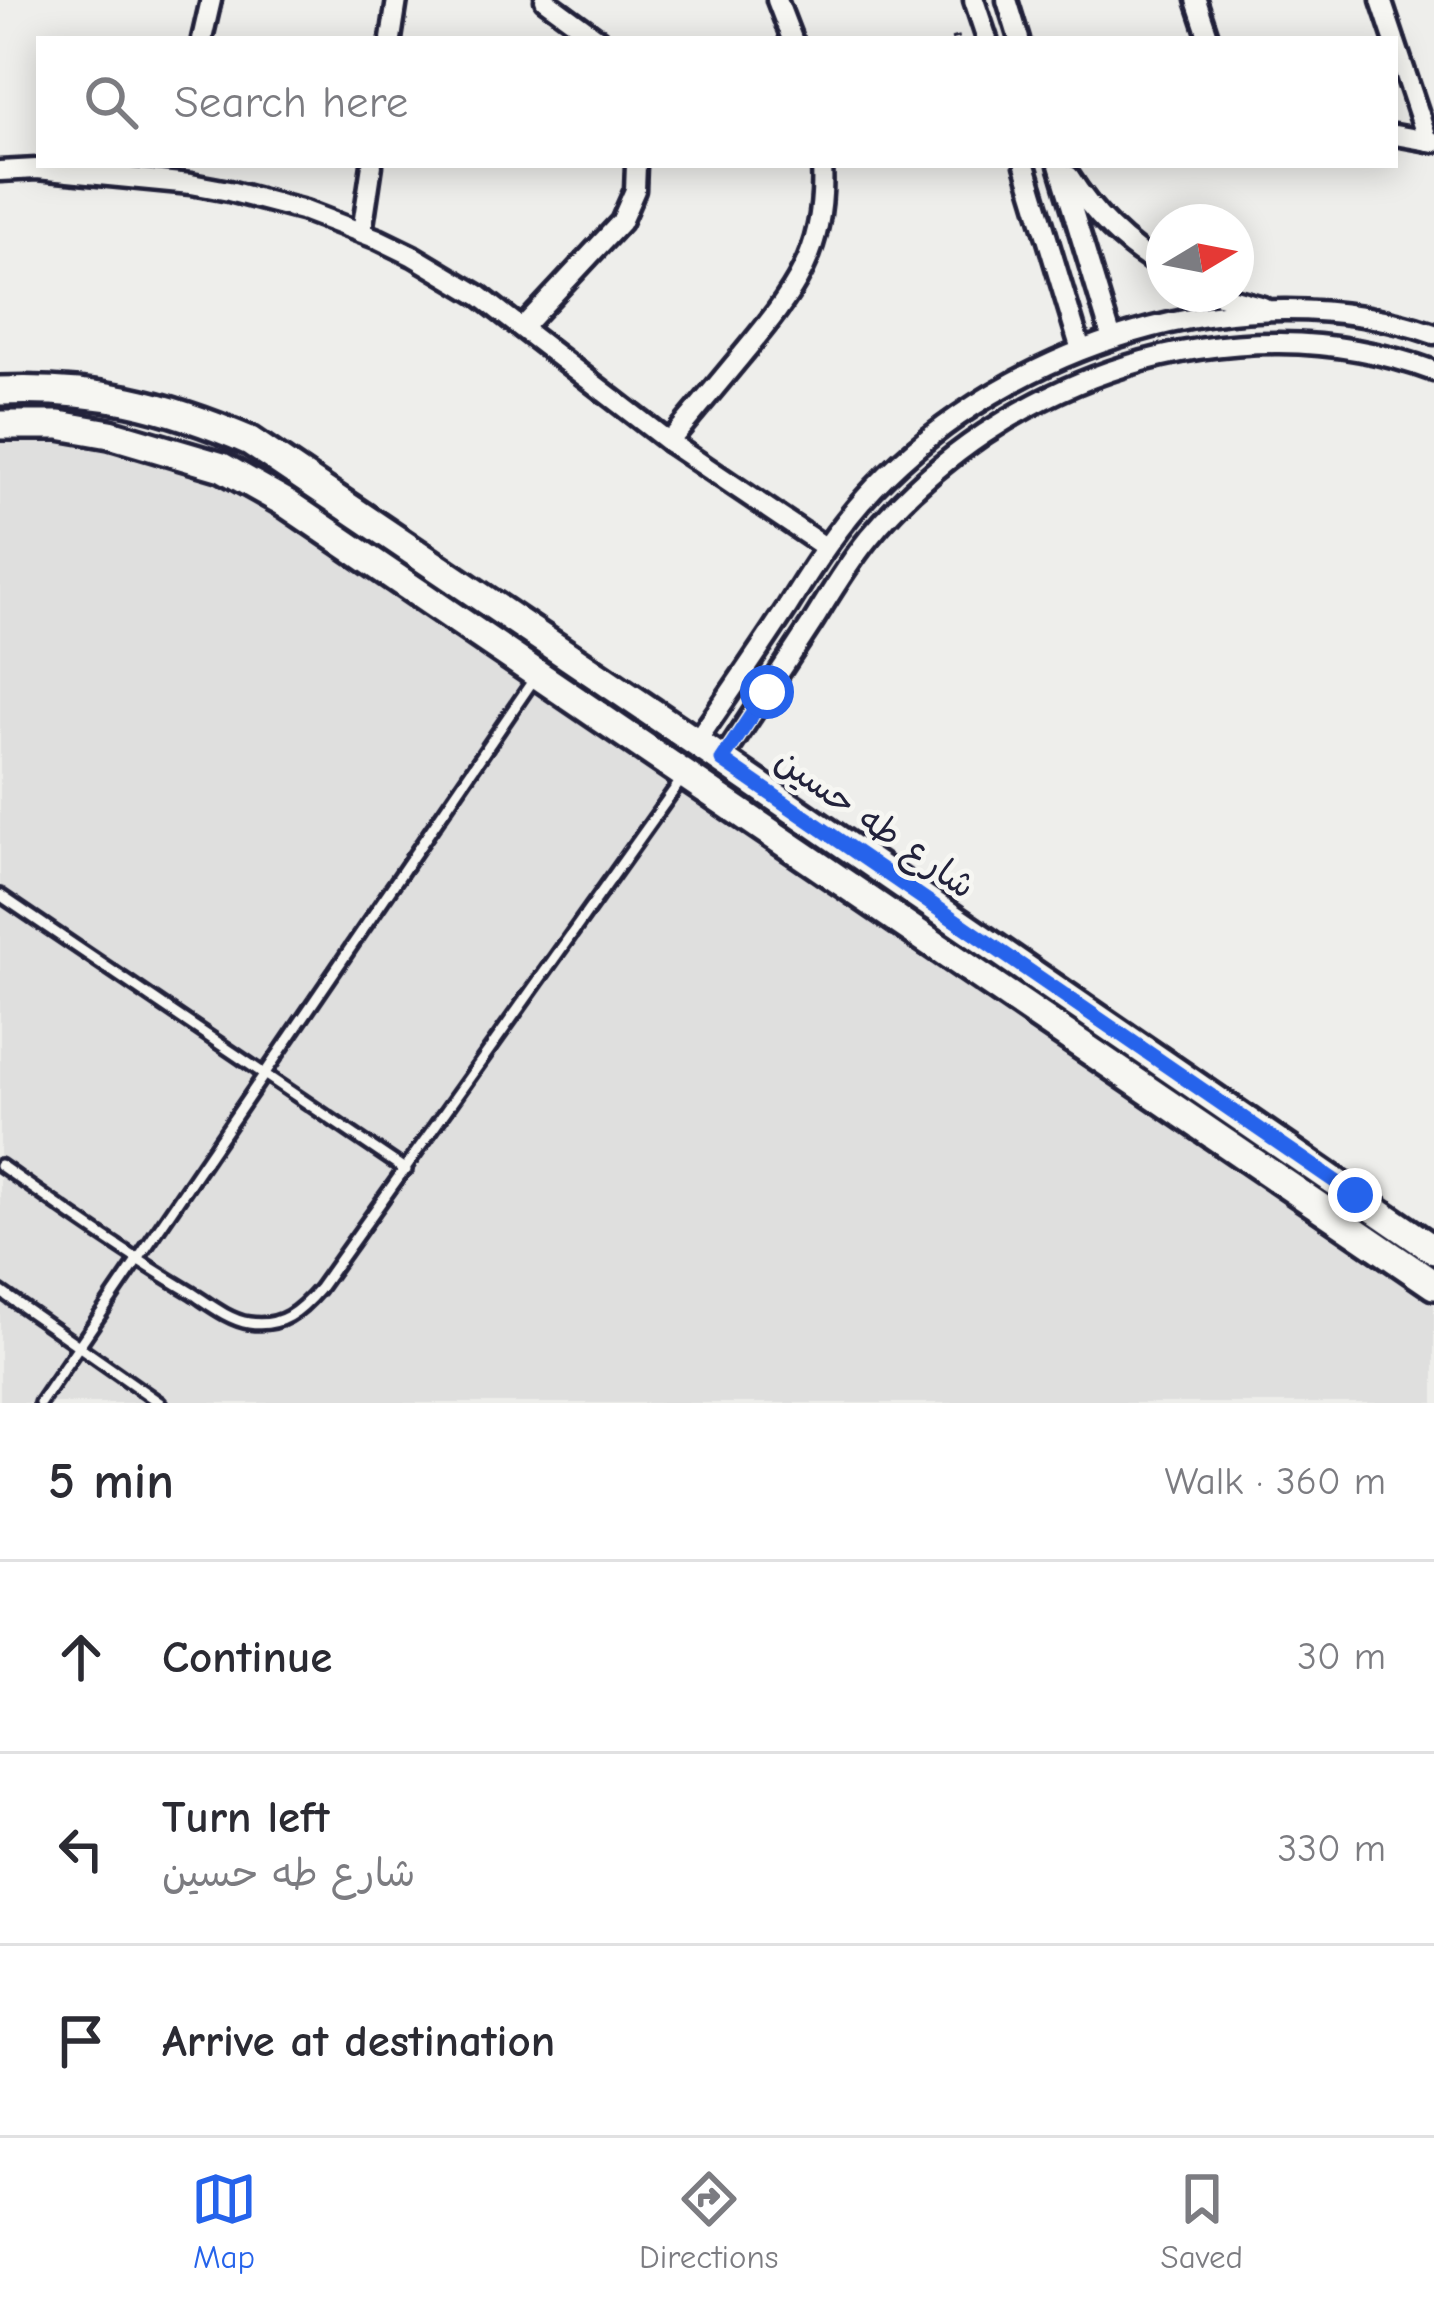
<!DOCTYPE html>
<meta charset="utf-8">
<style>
body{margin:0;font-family:"Comic Neue","Playpen Sans Arabic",sans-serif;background:#f2f2f3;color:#2b2b33}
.compass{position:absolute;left:1146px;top:204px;width:108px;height:108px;border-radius:50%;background:#fff;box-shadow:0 6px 30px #0003;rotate:80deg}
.stop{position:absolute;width:36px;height:36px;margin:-27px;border:9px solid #2563eb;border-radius:50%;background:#fff}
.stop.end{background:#2563eb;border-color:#fff;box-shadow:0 3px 12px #0008}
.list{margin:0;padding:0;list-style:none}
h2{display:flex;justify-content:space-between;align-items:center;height:156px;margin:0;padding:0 48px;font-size:51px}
h2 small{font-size:39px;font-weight:400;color:#7c7c81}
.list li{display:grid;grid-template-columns:78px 1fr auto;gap:36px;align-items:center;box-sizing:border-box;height:192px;padding:0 48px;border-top:3px solid #e1e1e2}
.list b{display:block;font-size:45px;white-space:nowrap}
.list p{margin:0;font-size:39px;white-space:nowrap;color:#7c7c81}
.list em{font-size:39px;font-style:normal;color:#7c7c81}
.icon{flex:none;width:66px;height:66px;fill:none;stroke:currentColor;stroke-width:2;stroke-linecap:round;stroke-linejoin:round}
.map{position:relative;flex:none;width:1434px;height:1403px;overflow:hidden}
.search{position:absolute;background:#fff;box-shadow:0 6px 30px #0003;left:36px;right:36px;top:36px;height:132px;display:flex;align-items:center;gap:30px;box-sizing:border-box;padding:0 42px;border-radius:0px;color:#7c7c81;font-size:45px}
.sheet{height:732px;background:#fff}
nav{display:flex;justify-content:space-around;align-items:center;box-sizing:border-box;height:168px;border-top:3px solid #e1e1e2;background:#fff;font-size:33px;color:#7c7c81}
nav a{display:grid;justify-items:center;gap:6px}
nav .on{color:#2563eb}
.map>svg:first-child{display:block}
.built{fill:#dfdfde}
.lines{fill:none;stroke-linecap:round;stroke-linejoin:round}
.service-casing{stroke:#22223b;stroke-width:18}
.minor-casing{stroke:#22223b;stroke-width:27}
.secondary-casing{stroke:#22223b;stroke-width:36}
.path{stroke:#22223b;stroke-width:3;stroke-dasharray:9 9;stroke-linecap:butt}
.service{stroke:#f6f6f2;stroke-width:9}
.minor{stroke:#f6f6f2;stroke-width:18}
.secondary{stroke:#f6f6f2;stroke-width:27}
.route{stroke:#2563eb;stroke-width:15}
.labels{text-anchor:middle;stroke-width:10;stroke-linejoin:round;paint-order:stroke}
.street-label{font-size:36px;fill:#22223b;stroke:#f6f6f2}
</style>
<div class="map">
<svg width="1434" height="1403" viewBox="0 0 1434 1403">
<rect width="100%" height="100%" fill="#eeeeeb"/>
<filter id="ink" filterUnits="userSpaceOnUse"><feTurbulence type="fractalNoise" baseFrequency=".00833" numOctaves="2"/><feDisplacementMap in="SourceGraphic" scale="24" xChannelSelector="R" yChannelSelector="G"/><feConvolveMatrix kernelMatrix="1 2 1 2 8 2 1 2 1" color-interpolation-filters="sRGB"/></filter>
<g filter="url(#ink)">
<path class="built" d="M53 406 99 416 213 454 1434 1269V1403H0V407Z"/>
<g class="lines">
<g class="service-casing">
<g id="service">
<path d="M0 895 406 1170"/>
<path d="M0 1165C63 1209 126 1254 192 1293 209 1304 229 1320 249 1323 281 1328 300 1311 319 1289L684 776"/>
<path d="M0 1291 160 1403"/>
<path d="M40 1403 536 676"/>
</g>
</g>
<g class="minor-casing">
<g id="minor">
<path d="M545 0 598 39"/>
<path d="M777 0 792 39"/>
<path d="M974 0 987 39"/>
<path d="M1007 0 1019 39"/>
<path d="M1196 0 1209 39"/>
<path d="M1381 0 1394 39"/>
<path d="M202 39 211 0"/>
<path d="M391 39 397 0"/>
<path d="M1395 42 1428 141"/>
<path d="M1395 135 1434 142"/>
<path d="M1025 165 1081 350"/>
<path d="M1059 165 1112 339"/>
<path d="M0 171 37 169 191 184 229 191 305 211 378 239 413 256 480 296 669 442 825 547"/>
<path d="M1069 176C1092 213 1126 247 1164 268"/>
<path d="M362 232 372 165"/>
<path d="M1216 294 1263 307"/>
<path d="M523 327 621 222 635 190 636 165"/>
<path d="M669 442C693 414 717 385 741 356 793 293 827 252 822 165"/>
<path d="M696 742C727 697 758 652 788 606 814 564 840 524 874 488 1010 345 1242 268 1434 334"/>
<path d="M722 760C752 714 782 669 812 623 830 594 847 565 868 539 1002 376 1232 297 1434 371"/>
</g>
</g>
<g class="secondary-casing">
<g id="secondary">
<path d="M0 391C93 387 165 404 250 441L703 747 1434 1250"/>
<path d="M0 425H59L110 434 222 467 286 503 1434 1285"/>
</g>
</g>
<path class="path" d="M951 39 967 35"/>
<use href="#service" class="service"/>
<use href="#minor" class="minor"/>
<use href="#secondary" class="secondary"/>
</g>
</g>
<g class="lines" filter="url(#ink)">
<path class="route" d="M767 692 722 760 1355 1195"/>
</g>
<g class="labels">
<g class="street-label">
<text transform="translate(876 822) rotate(35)" y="13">شارع طه حسين</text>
</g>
</g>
</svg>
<svg class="compass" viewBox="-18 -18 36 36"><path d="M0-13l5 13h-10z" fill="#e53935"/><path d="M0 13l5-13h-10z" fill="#7c7c81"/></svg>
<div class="stop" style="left:767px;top:692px"></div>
<div class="stop end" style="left:1355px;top:1195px"></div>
<div class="search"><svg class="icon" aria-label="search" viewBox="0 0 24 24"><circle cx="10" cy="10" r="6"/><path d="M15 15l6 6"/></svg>Search here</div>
</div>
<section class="sheet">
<h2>5 min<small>Walk · 360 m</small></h2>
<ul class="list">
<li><svg class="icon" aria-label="ahead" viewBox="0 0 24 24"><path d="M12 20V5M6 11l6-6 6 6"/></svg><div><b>Continue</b></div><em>30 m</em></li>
<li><svg class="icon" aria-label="left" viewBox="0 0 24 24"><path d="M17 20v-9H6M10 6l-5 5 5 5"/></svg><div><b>Turn left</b><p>شارع طه حسين</p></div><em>330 m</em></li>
<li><svg class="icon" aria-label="arrive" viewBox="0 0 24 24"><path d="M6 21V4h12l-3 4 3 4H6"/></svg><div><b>Arrive at destination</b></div></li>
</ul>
</section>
<nav>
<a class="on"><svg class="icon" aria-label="map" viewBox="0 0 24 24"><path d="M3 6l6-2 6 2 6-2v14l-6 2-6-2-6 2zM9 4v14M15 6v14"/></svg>Map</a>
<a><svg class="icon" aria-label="directions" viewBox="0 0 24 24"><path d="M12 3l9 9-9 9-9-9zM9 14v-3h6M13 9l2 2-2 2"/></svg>Directions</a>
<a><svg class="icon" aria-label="saved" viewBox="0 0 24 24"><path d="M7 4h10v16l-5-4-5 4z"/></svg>Saved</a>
</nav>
